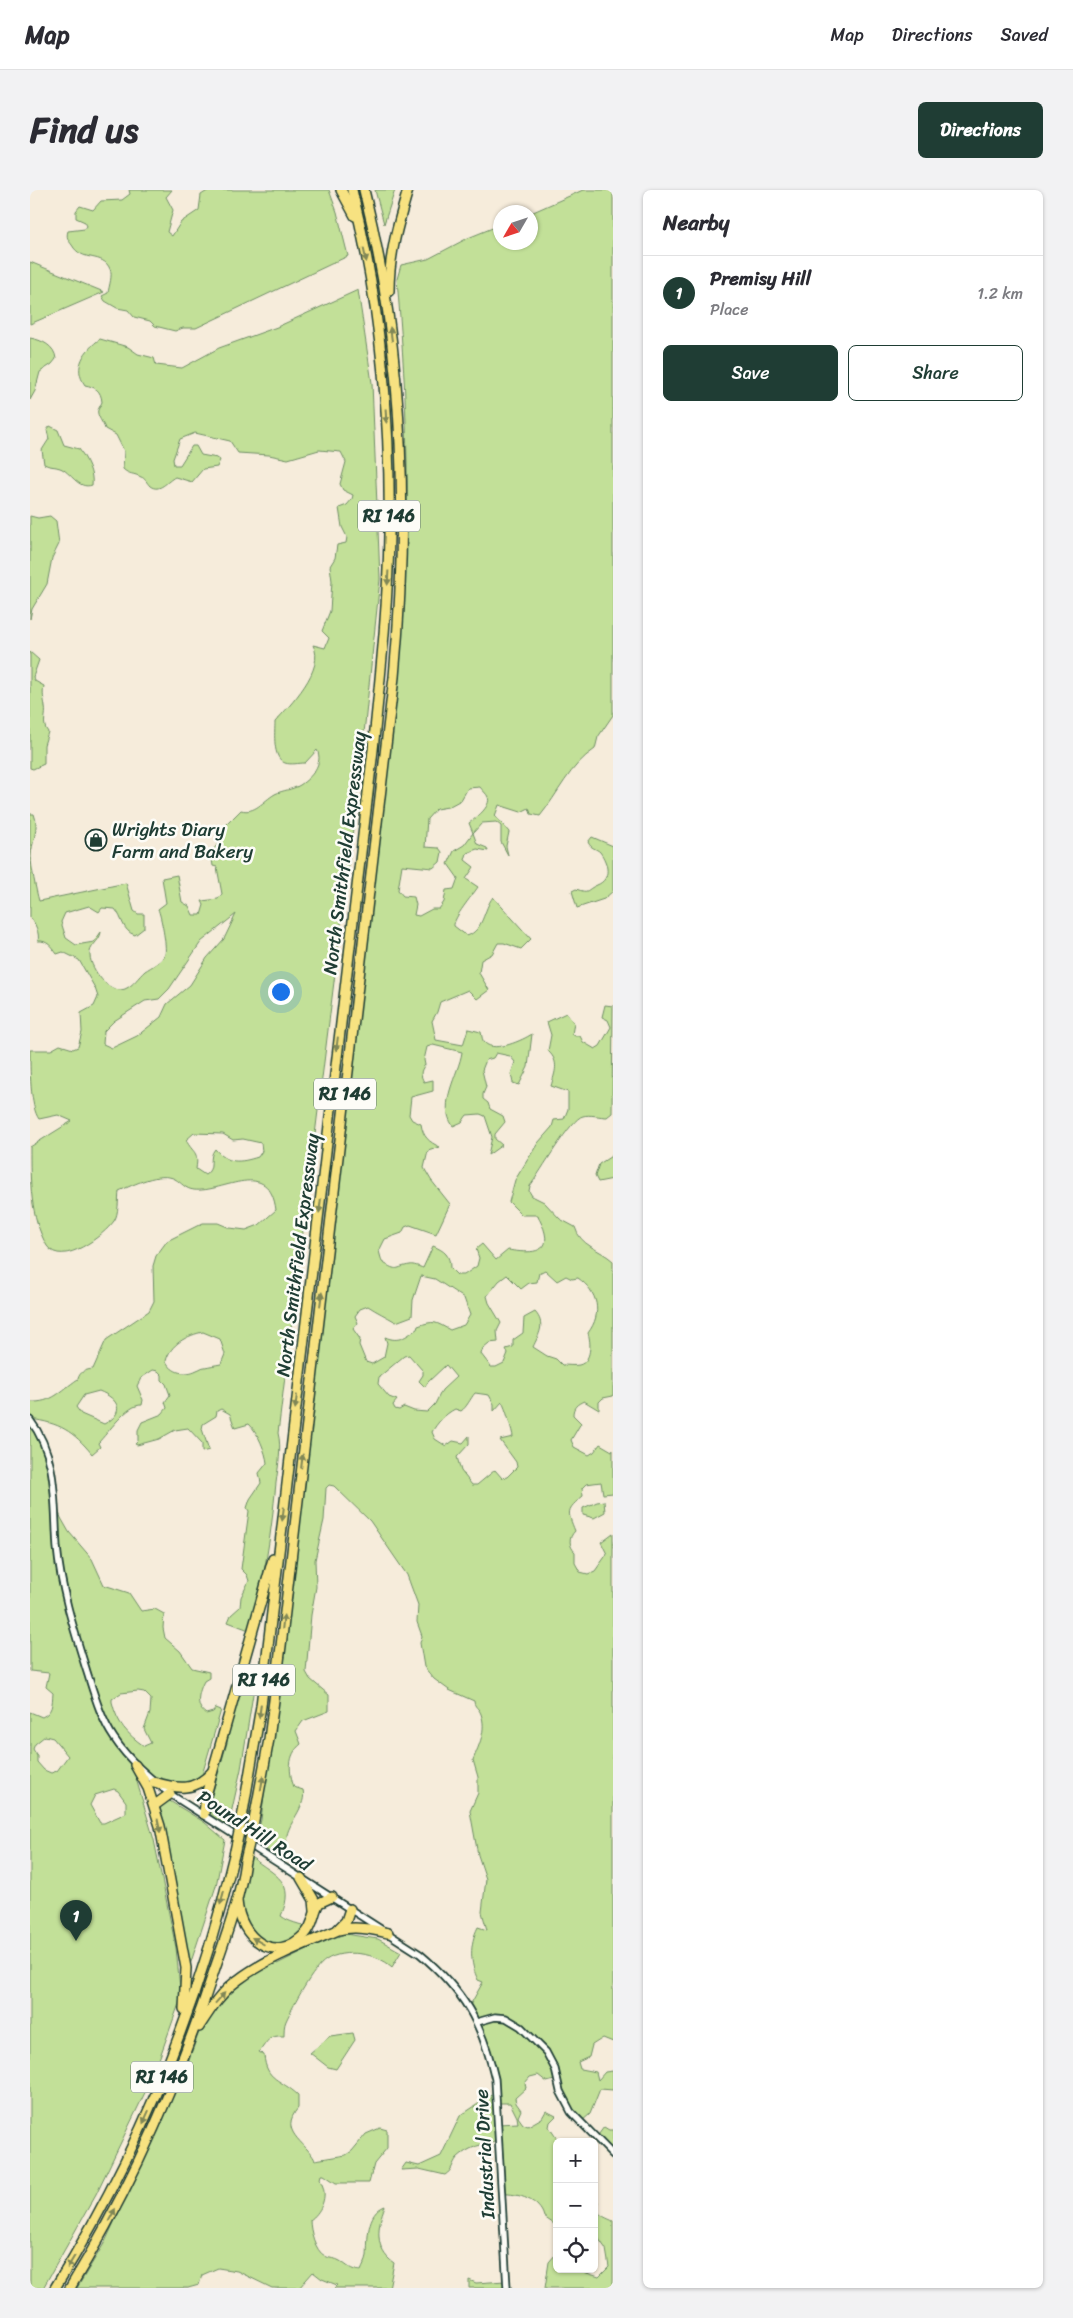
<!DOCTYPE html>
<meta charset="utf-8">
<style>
body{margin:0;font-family:Sriracha,sans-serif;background:#f2f2f3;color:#2b2b33}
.controls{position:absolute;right:15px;bottom:15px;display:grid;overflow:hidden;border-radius:8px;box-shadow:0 1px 4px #0004}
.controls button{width:45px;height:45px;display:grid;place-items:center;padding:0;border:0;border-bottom:1px solid #e1e1e2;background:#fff;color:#2b2b33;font:25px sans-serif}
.compass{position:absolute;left:463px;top:15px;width:45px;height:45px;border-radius:50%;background:#fff;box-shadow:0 1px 4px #0004;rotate:231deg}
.you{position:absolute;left:250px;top:801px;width:18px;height:18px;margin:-12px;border:4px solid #fff;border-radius:50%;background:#1a73e8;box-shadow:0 0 0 8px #1a73e833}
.badge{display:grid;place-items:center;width:32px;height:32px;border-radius:50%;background:#1f3d34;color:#fff;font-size:16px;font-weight:700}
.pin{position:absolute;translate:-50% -41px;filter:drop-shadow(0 1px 2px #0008)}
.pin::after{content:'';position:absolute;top:26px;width:18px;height:15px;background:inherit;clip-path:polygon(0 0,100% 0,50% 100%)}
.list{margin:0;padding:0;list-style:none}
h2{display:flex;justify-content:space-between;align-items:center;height:65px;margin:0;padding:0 20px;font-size:21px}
h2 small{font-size:16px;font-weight:400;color:#7c7c81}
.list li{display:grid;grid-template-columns:32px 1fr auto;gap:15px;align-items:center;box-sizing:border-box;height:75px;padding:0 20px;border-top:1px solid #e1e1e2}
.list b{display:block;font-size:19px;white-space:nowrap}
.list p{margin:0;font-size:16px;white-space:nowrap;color:#7c7c81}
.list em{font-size:16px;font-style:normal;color:#7c7c81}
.actions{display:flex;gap:10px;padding:15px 20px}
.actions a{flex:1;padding:11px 0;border:1px solid #1f3d34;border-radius:8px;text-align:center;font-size:18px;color:#1f3d34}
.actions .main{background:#1f3d34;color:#fff}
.icon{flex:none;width:28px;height:28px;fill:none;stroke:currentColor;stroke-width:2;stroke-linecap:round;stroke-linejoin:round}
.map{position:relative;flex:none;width:583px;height:2098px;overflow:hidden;border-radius:8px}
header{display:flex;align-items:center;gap:30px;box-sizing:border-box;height:70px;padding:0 25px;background:#fff;border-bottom:1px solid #e1e1e2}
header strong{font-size:24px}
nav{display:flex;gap:28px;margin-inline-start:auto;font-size:18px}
.intro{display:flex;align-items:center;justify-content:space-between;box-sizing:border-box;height:120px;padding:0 30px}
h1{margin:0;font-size:35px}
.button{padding:12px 22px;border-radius:8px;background:#1f3d34;color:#fff;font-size:18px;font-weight:700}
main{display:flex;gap:30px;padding:0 30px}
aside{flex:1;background:#fff;border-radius:8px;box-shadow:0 1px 4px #0004}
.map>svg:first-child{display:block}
.green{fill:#c2e098;stroke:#708e66;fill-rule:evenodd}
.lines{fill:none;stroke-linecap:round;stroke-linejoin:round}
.tertiary-casing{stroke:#1f3d34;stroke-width:9}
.motorway-casing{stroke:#1f3d34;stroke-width:12}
.tertiary{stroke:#fdfcf7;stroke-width:5.5}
.motorway{stroke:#f7e281;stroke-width:9}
.motorway-bridge-casing{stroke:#1f3d34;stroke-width:12;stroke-linecap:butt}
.motorway-bridge{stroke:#f7e281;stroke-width:9}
.oneway{fill:#808757}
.labels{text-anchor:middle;stroke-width:5;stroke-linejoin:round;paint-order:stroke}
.shield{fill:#fdfcf7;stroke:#62766e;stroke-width:1}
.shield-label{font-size:18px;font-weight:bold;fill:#1f3d34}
.poi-label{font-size:19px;fill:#1f3d34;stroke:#fdfcf7;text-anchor:start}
.street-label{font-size:19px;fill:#1f3d34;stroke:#fdfcf7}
</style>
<header>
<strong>Map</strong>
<nav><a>Map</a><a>Directions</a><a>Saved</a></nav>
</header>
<div class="intro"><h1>Find us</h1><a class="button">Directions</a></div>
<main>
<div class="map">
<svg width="583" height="2098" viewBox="0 0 583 2098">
<rect width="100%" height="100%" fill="#f6ecdb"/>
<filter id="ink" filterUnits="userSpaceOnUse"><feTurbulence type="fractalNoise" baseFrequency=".02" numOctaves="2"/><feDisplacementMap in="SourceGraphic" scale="10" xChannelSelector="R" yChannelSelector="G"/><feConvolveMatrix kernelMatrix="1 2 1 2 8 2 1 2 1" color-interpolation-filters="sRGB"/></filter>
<g filter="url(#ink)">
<g class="green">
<path d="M99 0H142L136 7 143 20 137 42 142 46 151 32 169 20 171 5 179 0H299L307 22 318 66 166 138H153L145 141 125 136 120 131 104 127 98 120 87 118 75 111 72 106 78 103C79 96 83 85 80 79 73 62 52 73 42 55 38 50 36 47 38 41L55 39 57 36 55 32 46 28V21L50 16 63 20 71 11 92 10 100 4Z"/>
<path d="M345 0H365L354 34Z"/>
<path d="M553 0H583V525L568 547 565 559C539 576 529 603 510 626L501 624 499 618 491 622 469 615 465 626 479 642 476 656 478 665 471 652V636L466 632 452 633 443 643 447 654 457 658 458 661 447 659 437 663 435 670 444 677 436 689 448 697C442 706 423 728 424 736L437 746C454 740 453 720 463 707L501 749 491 759 474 753H468L462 764 451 770 449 783 459 800 447 809 438 800 410 812 407 822 402 831 406 850 433 855 438 839 451 842C452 846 452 851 455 853 465 863 493 850 502 844L498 877 489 895 483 893 481 884 485 872 480 866 466 863 463 868 456 870 452 880 456 897 453 904V909L458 913 460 919 473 926 475 932 465 944V949L472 955 458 965 462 947 455 926 450 924 437 925 432 932 423 936C407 914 429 884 432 862L403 855 397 857 394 870 395 875C390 881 390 885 394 892L403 890V901L381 907 379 925 382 930 391 934C393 947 399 952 410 957L398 961 394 978 401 990 420 1014 406 1044 380 1035 375 1037 372 1043 355 1049 349 1061 352 1072C369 1083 365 1077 380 1075 383 1074 390 1077 393 1078L403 1056C415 1061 420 1065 420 1078L427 1085H434L447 1076 449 1068 446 1059 452 1054 466 1070 478 1060C491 1062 521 1067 515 1043 514 1037 510 1032 508 1025H492L479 1012 485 990 508 953 522 937 524 930 534 929 538 919V902L521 896C525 882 530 872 518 861L521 845 517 832 536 823 544 833 542 844 545 846H550L553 852 565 859 570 856 581 837 578 830 572 827 575 815 583 816 582 923 577 927C570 927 560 924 553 926 541 928 510 983 500 996L499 1001 502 1006 514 1012 530 1029 545 1037C550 1056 570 1059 583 1071V1206L573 1208 569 1212V1220L554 1211C547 1214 543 1217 543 1225L551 1233 541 1250 544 1257 559 1265 564 1262 570 1254 582 1261 583 1259V1303L573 1304 571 1292 556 1294 552 1298 553 1306C536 1320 537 1321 545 1341 538 1348 539 1356 545 1362V1373L550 1382 558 1384 565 1381 577 1364 571 1352 583 1343V1852L573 1848 562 1855 559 1867 548 1872 550 1879 566 1882 568 1890 575 1882 583 1881V1900L570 1899 560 1924 552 1931 544 1922 528 1889 517 1892 508 1885 500 1887 495 1893 496 1898 485 1908 486 1913 491 1920 488 1927 493 1934 498 1936 512 1928 516 1921 526 1926 520 1932 519 1937 529 1952H527V2036L514 2027C510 2010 488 2003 472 2004L469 1952C455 1952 437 1958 427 1968 422 1974 423 1980 415 1985L389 1979 371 1980 376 1973 389 1976 411 1966 430 1926 466 1902 460 1872 438 1819 453 1792 448 1790C440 1773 439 1755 448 1737L457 1740 452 1722 456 1689 448 1665 440 1621 448 1603V1587L443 1570C449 1555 457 1540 451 1524 449 1518 444 1517 444 1511L419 1500 404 1489 394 1477 390 1453 392 1446 387 1432 388 1415 377 1385 340 1331 304 1296 299 1295 296 1298 294 1330 285 1370 286 1397 281 1425 276 1482 280 1489 299 1505V1521L273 1531 266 1541 271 1554C257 1565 259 1583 264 1597L273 1600C277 1615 260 1631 257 1645 255 1656 261 1663 255 1672L225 1652 231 1630 275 1255 317 929 332 761 374 382C381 284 375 186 367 89L371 75 398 69 438 48 470 35V52H500L501 23ZM450 597C452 600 457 604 458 607 462 616 445 629 439 633L443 643 434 655 424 661 418 674 428 688 424 699 416 700 414 712 409 719H402L389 726 384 725 386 715 384 707 373 706 368 700 372 675 403 678 410 672 412 662 409 658 395 657 397 629 406 619 418 617 431 610 438 598ZM515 1080 527 1091 536 1086 542 1089 548 1088C568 1102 573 1123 558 1143 561 1152 562 1172 549 1175 544 1176 538 1175 532 1175L526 1169 517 1166 503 1157C509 1144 516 1134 505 1122L494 1128 493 1143 483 1150V1157L476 1159 478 1163 474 1173 466 1177H461L451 1164 453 1158 459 1153 468 1152 467 1141 471 1133 459 1113 457 1106 469 1091 477 1085 491 1099 499 1093 507 1092 509 1083ZM391 1086 405 1089 434 1108 440 1125 434 1135 420 1140C405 1132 405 1130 388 1136L387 1139C375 1147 369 1153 355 1147L357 1153 354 1167 342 1174 336 1172 329 1155 330 1149 323 1139 328 1133 325 1126 330 1119 338 1116C347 1122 356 1126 366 1132L382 1126 383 1110ZM379 1165 393 1181V1185L389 1191 395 1197 398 1192 416 1175 426 1187 412 1200 405 1214 397 1222 384 1221 374 1217 369 1220 365 1219 363 1215 367 1210 359 1207 348 1194 349 1187 374 1166ZM445 1203 459 1205 464 1214V1221L472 1212C475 1216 483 1243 483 1247L470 1250 486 1272 487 1277 477 1287 472 1288 465 1280 447 1295H442L431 1281 427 1267 439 1254V1246L433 1253 423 1251 416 1256 405 1249 402 1242C407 1233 415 1224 425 1219L431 1221C437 1217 440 1209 445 1203ZM468 1913H480L487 1927 488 1933 468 1934Z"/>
<path d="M0 72 74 102 0 134Z"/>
<path d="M328 100 342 193 350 389 330 582 248 1243C252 1258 248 1277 246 1293 241 1346 235 1388 219 1440L198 1432 201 1425 210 1417 211 1407 219 1391 217 1385 211 1379 219 1321 217 1318 220 1309 231 1293 229 1283 237 1273C236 1263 228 1242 219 1234L205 1238 200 1224 191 1219 187 1221 186 1226 173 1234 172 1239 179 1260 172 1262V1253L158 1238 145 1240 129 1249 107 1255 105 1254 108 1251V1240L112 1232 132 1224 137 1218 135 1212 140 1205 136 1194 132 1190V1185L128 1181 123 1180 111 1188 107 1196 113 1210 112 1215C97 1214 78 1243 68 1253L70 1257 62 1264C43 1241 30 1233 0 1229V1212C23 1213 30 1201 48 1189 50 1181 56 1180 63 1179L76 1150 119 1121 124 1111 123 1076 126 1066 137 1051 173 1033H188L200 1038 216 1040 229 1035 246 1020C239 967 194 1003 164 1000 155 999 152 993 145 989 130 981 103 995 89 1001 88 1009 89 1024 84 1031 74 1045 32 1078 17 1056 0 1026 0 991 0 957L42 931 28 925 9 929C0 917 0 878 0 860H21L30 855 43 859 48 857 52 842 51 823 64 816 68 807 65 798 49 770 33 762 27 764C22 757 17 750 8 751 10 744 5 732 0 727V624H4C10 639 1 653 1 667 1 677 6 700 9 711L96 693 104 721 108 724H114V738L105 745C92 741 93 728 85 719L72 718 69 722 59 716 35 723 31 732 36 748 46 755 64 752 71 742C70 752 58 756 60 766 61 779 79 805 95 799 104 795 108 787 115 781 121 777 133 771 135 764 137 756 131 726 128 719L136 713 132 688 147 685 152 712 159 716 163 725H171L174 715 172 711 188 709 192 704 187 677 183 676 181 663 193 647 192 639 211 620C225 624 233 611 245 604 253 600 262 600 270 595 281 588 294 573 287 560L275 573C269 573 261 575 255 573 242 568 245 543 245 532 260 515 296 479 283 455L295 458 299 448 292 441 300 421 302 391 300 376 305 368 307 355 316 353 317 347 312 337 309 318 317 315 322 309 323 305 313 300 310 294 316 272 311 262 289 260 258 269 239 265 208 263 200 251 165 243 150 249 143 269 144 275H150L162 256H166L171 265 187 268 190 270 187 277 173 279 162 292 145 287C137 291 130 303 120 296 117 293 115 288 111 287 104 283 99 285 93 279L94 261 86 245 75 239C74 234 66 225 68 220 69 217 71 215 72 212 71 200 65 197 55 195 42 177 55 160 70 149L98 157 108 164 124 168 126 175 152 178 189 158 247 137ZM206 724 194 749 177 768 160 795 137 814 131 827 107 846 82 858 73 854 74 841 84 831 115 811 129 809 139 799 171 752ZM164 943 193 944 203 950 213 949 231 953 232 961 228 967C209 973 198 974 185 959 177 968 186 978 175 985L166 979C169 960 163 964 156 950ZM173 1142 190 1149 195 1164 191 1174C185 1175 180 1176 175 1177 172 1177 170 1179 167 1180 155 1186 142 1183 136 1171 140 1154 158 1145 173 1142ZM69 1201C89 1209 96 1223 74 1234L51 1224 46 1217 54 1205Z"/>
<path d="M0 148C12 150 25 156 26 169L22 174 10 182 5 201 0 210Z"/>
<path d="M20 236 28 240 34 255 49 259C56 268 64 284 62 295 48 300 41 282 30 278 25 276 19 277 14 274L12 260 19 249 17 240Z"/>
<path d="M0 326 8 328 20 326 26 331 29 354 22 368 17 394 2 419 0 429Z"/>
<path d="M0 462 9 470 3 487 5 491 14 496C12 505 14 508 15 517 17 526 11 534 18 542L14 555V574L3 579 0 578Z"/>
<path d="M562 647 583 656V701L574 709 547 718 542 701 546 699C560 704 555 700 567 695 582 689 578 673 570 662 566 658 561 659 558 652Z"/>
<path d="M583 965V989L568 992 565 986 569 974Z"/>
<path d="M0 1230 16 1258 26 1314 31 1328 39 1342 62 1369 74 1395 99 1403 111 1421 125 1419 134 1424 133 1438 135 1448 150 1461 162 1478 179 1482V1488L174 1491C169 1501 164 1516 176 1524L183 1522 186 1518 191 1520 172 1585 147 1598 105 1585 124 1650 146 1758 151 1808 123 1886 66 2004 13 2098H0V1522L12 1527C23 1522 22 1514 23 1503L16 1497 19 1483 0 1481ZM108 1501 114 1502 121 1509 120 1523 114 1539 121 1553 114 1556C97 1544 87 1533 82 1512V1509L91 1503ZM15 1546 23 1548 38 1566 27 1581 21 1583 14 1580 7 1572V1566L3 1559 5 1554ZM84 1599 88 1601 96 1612V1623L74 1633H70L60 1615 65 1605Z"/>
<path d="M574 1311 575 1322 564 1328 553 1325V1318L567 1312Z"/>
<path d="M214 1474 227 1479 211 1579 198 1637 177 1622 197 1553 203 1511Z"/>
<path d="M138 1610 174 1632 195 1650 186 1696 159 1778 130 1638V1617Z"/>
<path d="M221 1667C246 1686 266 1691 251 1726 260 1733 269 1733 279 1738L261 1754 228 1753 207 1718Z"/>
<path d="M315 1744 348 1749 371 1762 362 1777C347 1763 314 1758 296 1770 283 1778 263 1816 256 1831 254 1835 254 1841 254 1846 238 1845 238 1851 229 1862L234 1865C236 1891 251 1889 268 1905V1918C248 1942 275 1951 285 1970L316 1965 322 1961 336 1944 350 1938 357 1940V1958L344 1974 339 1993H306L294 1985H291C289 1991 291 1991 293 1997 297 2009 290 2023 280 2030 280 2040 285 2061 295 2066 299 2069 306 2068 310 2071 318 2076 320 2080 331 2081 333 2076 336 2071 337 2066 338 2049 336 2023 355 2016 347 2035 344 2060 364 2073L359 2098H304L307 2095 292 2089 283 2082 269 2098H242L207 2081 188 2078 172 2085 169 2095 158 2098H47L75 2052 158 1872 172 1834 192 1805 243 1769 247 1774 289 1753Z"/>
<path d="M323 1843 325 1850 306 1879 298 1877 280 1863 300 1846Z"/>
<path d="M574 1937 579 1940H583V1966L566 1948Z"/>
<path d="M564 2007 568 2012C563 2024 575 2027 583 2031V2098H515L519 2072 526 2064 527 2079H544L569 2087 579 2077 576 2059 564 2042Z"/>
<path d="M439 2090 446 2093 475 2091 476 2098H439Z"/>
</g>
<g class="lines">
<g class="tertiary-casing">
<g id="tertiary">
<path d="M0 1230C28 1266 24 1313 27 1357 31 1400 44 1440 57 1482 64 1504 71 1529 84 1548 99 1571 119 1587 140 1604L390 1764C434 1801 452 1833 465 1889L477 2098"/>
<path d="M447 1832 465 1827 476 1828 491 1837 516 1862 525 1879 530 1901 541 1922 583 1965"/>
</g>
</g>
<g class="motorway-casing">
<g id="motorway">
<path d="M311 0 325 26"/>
<path d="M359 101C359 65 368 34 378 0"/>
<path d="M105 1575 118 1598 130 1636 156 1778 154 1819"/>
<path d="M124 1592C147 1599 165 1602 182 1582"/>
<path d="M125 1615 140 1604"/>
<path d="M174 1624 176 1605 243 1369"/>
<path d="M212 1628 231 1516 343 560C350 489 358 417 359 345 361 230 350 112 322 0"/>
<path d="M222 1641 239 1549 251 1456 364 487C379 324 374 160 334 0"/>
<path d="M271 1688 284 1710 285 1720"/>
<path d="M207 1711C210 1748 244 1776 275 1744 284 1735 283 1723 289 1713L302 1707"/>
<path d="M308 1739 316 1731 320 1719"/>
<path d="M169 1837C180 1820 191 1802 208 1790 237 1768 275 1754 308 1740 325 1736 341 1739 358 1743"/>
<path d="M25 2098C108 1964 169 1815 205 1661"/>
<path d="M40 2098C101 1998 148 1892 184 1781 196 1746 210 1708 215 1671"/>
</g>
</g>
<use href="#tertiary" class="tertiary"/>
<use href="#motorway" class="motorway"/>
<g class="motorway-bridge-casing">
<g id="motorway-bridge">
<path d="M205 1661 212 1628"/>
<path d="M215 1671 222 1641"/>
</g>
</g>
<use href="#motorway-bridge" class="motorway-bridge"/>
</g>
<defs><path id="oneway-solid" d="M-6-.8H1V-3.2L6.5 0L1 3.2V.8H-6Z" transform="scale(1.25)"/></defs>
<g class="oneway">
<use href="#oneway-solid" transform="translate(335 65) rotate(78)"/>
<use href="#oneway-solid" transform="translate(361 144) rotate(-98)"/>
<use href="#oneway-solid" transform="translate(356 226) rotate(87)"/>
<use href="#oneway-solid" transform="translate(358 388) rotate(93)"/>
<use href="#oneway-solid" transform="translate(307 854) rotate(97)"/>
<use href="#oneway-solid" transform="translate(290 1016) rotate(97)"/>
<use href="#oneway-solid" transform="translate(291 1109) rotate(-83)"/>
<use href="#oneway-solid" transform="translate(266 1212) rotate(97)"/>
<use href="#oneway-solid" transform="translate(272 1271) rotate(-83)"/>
<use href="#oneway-solid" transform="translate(253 1324) rotate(97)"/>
<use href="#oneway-solid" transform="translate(253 1432) rotate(-84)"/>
<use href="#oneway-solid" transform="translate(230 1521) rotate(98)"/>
<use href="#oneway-solid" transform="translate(232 1593) rotate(-80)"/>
<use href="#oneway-solid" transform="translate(129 1636) rotate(78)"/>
<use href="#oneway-solid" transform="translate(192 1708) rotate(105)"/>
<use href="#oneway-solid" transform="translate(228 1751) rotate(-150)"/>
<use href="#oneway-solid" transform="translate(190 1808) rotate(-48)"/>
<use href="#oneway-solid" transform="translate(116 1927) rotate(114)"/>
<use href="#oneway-solid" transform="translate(82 2025) rotate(-62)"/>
<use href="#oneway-solid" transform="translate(41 2072) rotate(121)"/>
</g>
</g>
<defs>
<g id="shop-ring" transform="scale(1.125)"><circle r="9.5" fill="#fdfcf7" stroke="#1f3d34" stroke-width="1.5"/><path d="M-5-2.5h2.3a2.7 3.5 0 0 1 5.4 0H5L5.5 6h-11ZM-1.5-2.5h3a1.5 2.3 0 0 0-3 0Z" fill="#1f3d34"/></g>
</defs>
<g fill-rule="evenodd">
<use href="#shop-ring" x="66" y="650"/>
</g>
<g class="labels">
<g class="shield">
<rect x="328" y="310.5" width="62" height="31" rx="4"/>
<rect x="284" y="888.5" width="62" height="31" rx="4"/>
<rect x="203" y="1474.5" width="62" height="31" rx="4"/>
<rect x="101" y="1871.5" width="62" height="31" rx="4"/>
</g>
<g class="shield-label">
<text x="359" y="332">RI 146</text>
<text x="315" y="910">RI 146</text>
<text x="234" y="1496">RI 146</text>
<text x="132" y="1893">RI 146</text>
</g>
<g class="poi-label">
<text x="82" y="646">Wrights Diary<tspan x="82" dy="22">Farm and Bakery</tspan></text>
</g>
<g class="street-label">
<text transform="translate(314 663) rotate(-83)" y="7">North Smithfield Expressway</text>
<text transform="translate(267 1065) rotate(-83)" y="7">North Smithfield Expressway</text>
<text transform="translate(225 1640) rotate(33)" y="7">Pound Hill Road</text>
<text transform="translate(454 1964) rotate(-93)" y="7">Industrial Drive</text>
</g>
</g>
</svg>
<div class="controls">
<button>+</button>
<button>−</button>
<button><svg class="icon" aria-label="locate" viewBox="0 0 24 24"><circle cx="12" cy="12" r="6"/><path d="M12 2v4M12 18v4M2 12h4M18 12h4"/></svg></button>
</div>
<svg class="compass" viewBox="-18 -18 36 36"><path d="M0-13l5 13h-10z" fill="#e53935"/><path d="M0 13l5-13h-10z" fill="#7c7c81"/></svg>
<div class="you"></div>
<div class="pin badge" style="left:46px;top:1751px">1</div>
</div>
<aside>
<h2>Nearby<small></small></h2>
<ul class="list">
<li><span class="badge">1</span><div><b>Premisy Hill</b><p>Place</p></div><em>1.2 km</em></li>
</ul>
<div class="actions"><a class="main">Save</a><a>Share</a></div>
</aside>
</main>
